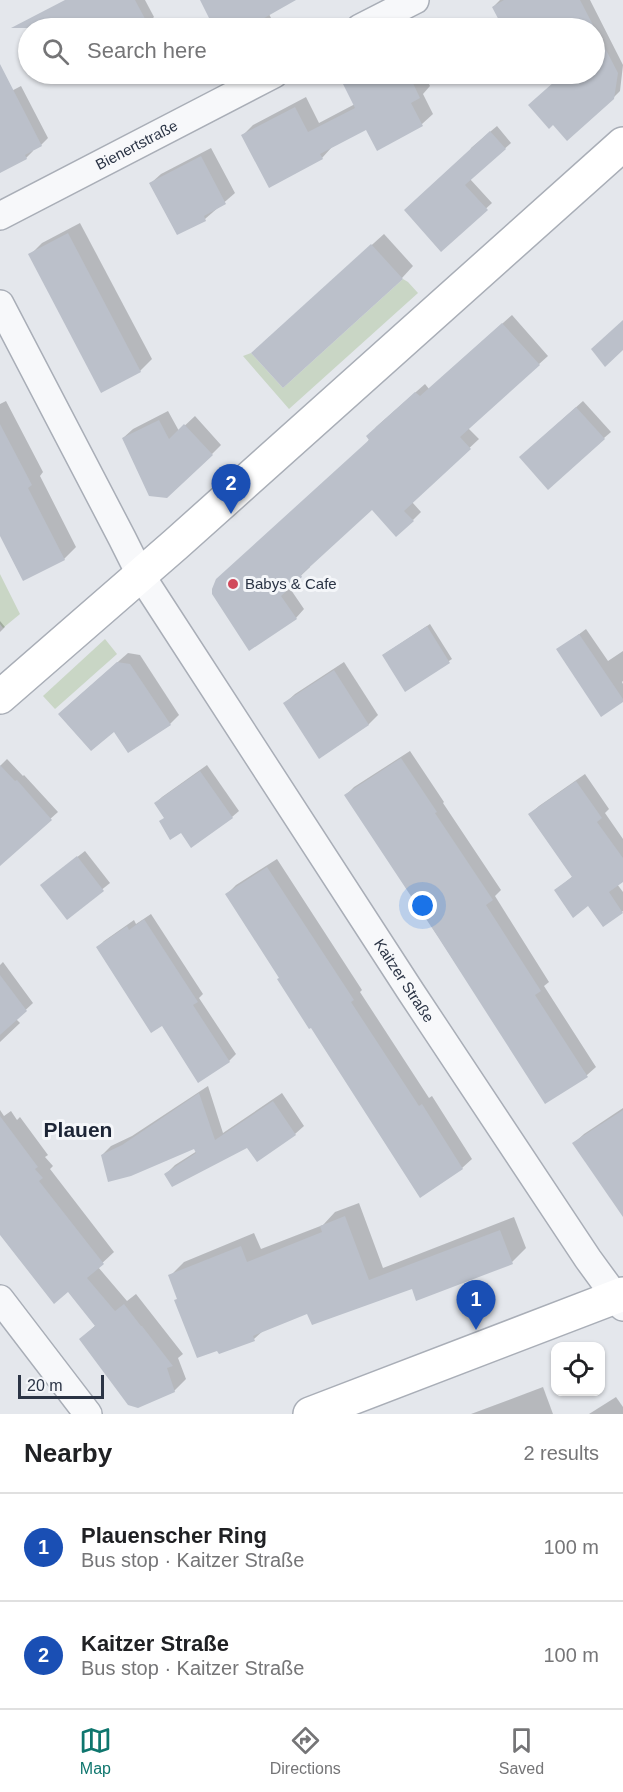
<!DOCTYPE html>
<meta charset="utf-8">
<style>
body{margin:0;font-family:Arial,sans-serif;background:#f2f2f2;color:#202124}
.controls{position:absolute;right:18px;bottom:18px;display:grid;overflow:hidden;border-radius:12px;box-shadow:0 2px 4px #0004}
.controls button{width:54px;height:54px;display:grid;place-items:center;padding:0;border:0;border-bottom:2px solid #e0e0e0;background:#fff;color:#202124;font:30px sans-serif}
.scale{position:absolute;left:18px;bottom:15px;width:86px;box-sizing:border-box;padding-left:6px;border:3px solid #2b3445;border-top:0;font-size:16px;line-height:21px;white-space:nowrap;color:#2b3445;-webkit-text-stroke:4px #f4f6f9;paint-order:stroke}
.you{position:absolute;left:423px;top:906px;width:21px;height:21px;margin:-15px;border:4px solid #fff;border-radius:50%;background:#1a73e8;box-shadow:0 0 0 9px #1a73e833}
.badge{display:grid;place-items:center;width:39px;height:39px;border-radius:50%;background:#0f766e;color:#fff;font-size:20px;font-weight:700}
.pin{position:absolute;translate:-50% -50px;filter:drop-shadow(0 2px 3px #0008)}
.pin::after{content:'';position:absolute;top:32px;width:21px;height:18px;background:inherit;clip-path:polygon(0 0,100% 0,50% 100%)}
.list{margin:0;padding:0;list-style:none}
h2{display:flex;justify-content:space-between;align-items:center;height:78px;margin:0;padding:0 24px;font-size:26px}
h2 small{font-size:20px;font-weight:400;color:#757577}
.list li{display:grid;grid-template-columns:39px 1fr auto;gap:18px;align-items:center;box-sizing:border-box;height:108px;padding:0 24px;border-top:2px solid #e0e0e0}
.list b{display:block;font-size:22px;white-space:nowrap}
.list p{margin:0;font-size:20px;white-space:nowrap;color:#757577}
.list em{font-size:20px;font-style:normal;color:#757577}
.icon{flex:none;width:33px;height:33px;fill:none;stroke:currentColor;stroke-width:2;stroke-linecap:round;stroke-linejoin:round}
.map{position:relative;flex:none;width:623px;height:1414px;overflow:hidden}
.search{position:absolute;background:#fff;box-shadow:0 2px 4px #0004;left:18px;right:18px;top:18px;height:66px;display:flex;align-items:center;gap:15px;box-sizing:border-box;padding:0 21px;border-radius:33px;color:#757577;font-size:22px}
.sheet{height:294px;background:#fff}
nav{display:flex;justify-content:space-around;align-items:center;box-sizing:border-box;height:84px;border-top:2px solid #e0e0e0;background:#fff;font-size:16px;color:#757577}
nav a{display:grid;justify-items:center;gap:3px}
nav .on{color:#0f766e}
.map>svg:first-child{display:block}
.green{fill:#c9d6c5}
.shadow{fill:#0003}
.building{fill:#bbc0ca}
.lines{fill:none;stroke-linecap:round;stroke-linejoin:round}
.street-casing{stroke:#a9aeb7;stroke-width:30}
.secondary-casing{stroke:#a9aeb7;stroke-width:36}
.street{stroke:#f7f8fa;stroke-width:27}
.secondary{stroke:#fff;stroke-width:33}
.poi-dot{fill:#d1495b;stroke:#f4f6f9;stroke-width:2}
.labels{text-anchor:middle;stroke-width:6;stroke-linejoin:round;paint-order:stroke}
.street-label{font-size:15px;fill:#2b3445;stroke:#f4f6f9}
.poi-label{font-size:15px;fill:#2b3445;stroke:#f4f6f9;text-anchor:start}
.district-label{font-size:21px;font-weight:bold;fill:#1d2536;stroke:#f4f6f9}
</style>
<div class="map">
<svg width="623" height="1414" viewBox="0 0 623 1414">
<rect width="100%" height="100%" fill="#e4e7ec"/>
<g class="green">
<path d="M403 279 408 282 418 293 289 409 243 356 251 353 283 388Z"/>
<path d="M0 574 20 614 3 628 0 624Z"/>
<path d="M105 639 117 654 55 709 43 696Z"/>
</g>
<g class="shadow">
<path d="M73 0H145L154 17 147 24 138 28H88Z"/>
<path d="M201 0H286L269 14 271 18 259 28H216Z"/>
<path d="M500 0H590L623 65 620 91 613 98 560 77 559 74H594V28H505L493 7Z"/>
<path d="M353 74H424L430 86 423 94 433 114 422 124 367 128 332 147 322 158 243 135 253 125 306 97 319 123 355 104 343 83Z"/>
<path d="M21 86 48 138 41 145 32 149 33 151 26 158 4 169 0 167V97Z"/>
<path d="M497 126 511 143 470 179 492 203 441 250 471 148Z"/>
<path d="M211 148 235 193 205 219 151 183 161 174Z"/>
<path d="M80 223 152 359 140 371 30 255 42 243Z"/>
<path d="M384 234 413 266 402 278 265 341Z"/>
<path d="M512 315 548 356 468 428 479 439 412 502 421 512 413 520 372 508 309 566 310 567 289 587 304 609 296 618 250 649 376 427 425 384 429 389Z"/>
<path d="M6 401 43 472 40 476 76 547 64 559 0 533V404Z"/>
<path d="M583 401 611 432 604 438 527 451Z"/>
<path d="M168 411 179 431 195 416 221 445 212 454 123 438 133 429Z"/>
<path d="M0 621 5 627 0 632Z"/>
<path d="M430 624 452 659 406 689 383 655Z"/>
<path d="M586 629 608 661 623 651V681L622 682 623 684V700L558 650Z"/>
<path d="M128 653 140 655 179 715 170 724 114 729 69 705Z"/>
<path d="M344 662 378 715 369 724 320 757 285 703 295 694Z"/>
<path d="M410 751 444 802 443 803 501 890 495 896 549 982 544 986 596 1067 587 1075 546 1102 346 795 354 787Z"/>
<path d="M7 759 23 776 24 775 58 812 0 864V766Z"/>
<path d="M207 765 239 811 232 817 181 831 166 817 156 803 162 797Z"/>
<path d="M585 774 609 809 605 813 623 839V880L617 884 623 892V911L604 925 589 904 556 890 573 876 530 814 539 806Z"/>
<path d="M85 851 110 883 68 917 49 879Z"/>
<path d="M277 859 362 990 360 992 429 1098 432 1096 472 1159 462 1168 280 978 227 894 236 885Z"/>
<path d="M151 914 203 994 199 998 236 1054 229 1061 199 1080 162 1023 98 947 104 941 134 920 136 924Z"/>
<path d="M3 962 33 1003 16 1019 20 1023 0 1042V965Z"/>
<path d="M208 1086 223 1133 282 1093 304 1126 295 1134 248 1146 166 1174 175 1165 197 1151 195 1147 102 1155 111 1146 132 1136Z"/>
<path d="M623 1108V1212L574 1143 584 1134Z"/>
<path d="M0 1110 4 1116 11 1111 17 1120 20 1117 48 1155 45 1157 53 1166 50 1169 114 1252 98 1267 127 1301 136 1294 183 1354 178 1358 186 1379 174 1391 81 1339 96 1325 69 1290 0 1231Z"/>
<path d="M359 1203 383 1268 514 1217 526 1248 512 1262 308 1312 264 1330 254 1339 219 1352 178 1299 170 1276 184 1262 254 1233 261 1249 323 1225 335 1212Z"/>
<path d="M543 1387 553 1414H471Z"/>
<path d="M616 1397 623 1407V1414H589Z"/>
</g>
<g class="building">
<path d="M65 0H135L150 28H11Z"/>
<path d="M200 0H296L259 21 263 28H214Z"/>
<path d="M504 0H580L618 73 614 99 567 141 553 125 549 129 528 105 563 74H594V28H503L492 7Z"/>
<path d="M0 64 42 146 25 155 27 159 0 173Z"/>
<path d="M359 74H396L401 84 411 79 420 98 411 103 423 126 377 151 366 130 320 154 323 159 269 188 241 135 295 107 308 132 355 108 342 82Z"/>
<path d="M490 131 506 149 465 185 488 210 441 252 404 210Z"/>
<path d="M201 156 226 204 204 216 206 221 177 235 149 183Z"/>
<path d="M68 233 141 372 101 393 28 254Z"/>
<path d="M371 244 403 279 283 388 251 353Z"/>
<path d="M623 320V350L605 367 591 349Z"/>
<path d="M502 323 540 365 460 437 471 449 404 511 414 521 396 537 372 510 301 575 302 577 281 596 297 619 249 651 212 594V589L216 579 369 440 366 436 415 392 420 396Z"/>
<path d="M576 407 605 439 548 490 519 457Z"/>
<path d="M159 420 169 439 184 424 213 455 167 498 149 496 122 438Z"/>
<path d="M0 424 32 485 28 488 65 560 23 581 0 536Z"/>
<path d="M427 626 450 663 405 692 382 655Z"/>
<path d="M579 634 623 699V702L601 717 556 649Z"/>
<path d="M117 662 130 664 171 725 128 753 114 732 91 751 58 714Z"/>
<path d="M334 670 369 725 319 759 283 703Z"/>
<path d="M401 758 437 812 435 813 493 900 486 905 541 991 535 995 588 1077 545 1104 438 937 344 795Z"/>
<path d="M0 765 15 781 17 780 52 820 0 866Z"/>
<path d="M200 771 233 818 191 848 181 833 170 840 159 821 164 818 154 803Z"/>
<path d="M576 781 602 818 597 822 623 858V882L609 892 623 913 603 927 588 906 573 918 554 890 572 877 528 814Z"/>
<path d="M77 856 104 891 67 920 40 885Z"/>
<path d="M267 867 354 1000 351 1002 419 1106 422 1104 463 1169 420 1198 311 1028 309 1029 277 979 279 978 225 894Z"/>
<path d="M144 919 198 1002 193 1005 230 1062 198 1083 162 1026 151 1033 96 947 127 926 129 930Z"/>
<path d="M0 975 27 1011 0 1035Z"/>
<path d="M199 1093 215 1140 273 1101 296 1135 257 1162 247 1148 172 1187 164 1174 196 1153 194 1149 131 1176 108 1182 101 1155 122 1145Z"/>
<path d="M623 1110V1217L572 1143Z"/>
<path d="M0 1116 38 1167 35 1169 43 1178 39 1181 104 1264 87 1278 115 1311 124 1304 141 1326H142L173 1366 167 1368 175 1392 138 1408 128 1405 79 1339 95 1326 68 1292 54 1304 0 1235Z"/>
<path d="M345 1216 369 1280 500 1230 513 1264 416 1301 412 1289 312 1325 307 1314 253 1336 255 1341 219 1354 217 1351 197 1358 174 1300 177 1299 168 1275 241 1246 247 1262 322 1232 320 1226Z"/>
</g>
<g class="lines">
<g class="street-casing">
<g id="street">
<path d="M360 28 415 0"/>
<path id="s1" d="M0 216 274 74"/>
<path id="s2" d="M0 304 122 538 140 574 411 992 588 1259 623 1307"/>
<path d="M0 1299 88 1414"/>
</g>
</g>
<g class="secondary-casing">
<g id="secondary">
<path d="M0 697 176 544 623 144"/>
<path d="M310 1414 623 1294"/>
</g>
</g>
<use href="#street" class="street"/>
<use href="#secondary" class="secondary"/>
</g>
<circle class="poi-dot" cx="233" cy="584" r="6"/>
<g class="labels">
<g class="street-label">
<text dy="5" stroke="none"><textPath href="#s1" startOffset="154">Bienertstraße</textPath></text>
<text dy="5" stroke="none"><textPath href="#s2" startOffset="789">Kaitzer Straße</textPath></text>
</g>
<g class="poi-label">
<text x="245" y="589">Babys &amp; Cafe</text>
</g>
<g class="district-label">
<text x="78" y="1137">Plauen</text>
</g>
</g>
</svg>
<div class="controls">
<button><svg class="icon" aria-label="locate" viewBox="0 0 24 24"><circle cx="12" cy="12" r="6"/><path d="M12 2v4M12 18v4M2 12h4M18 12h4"/></svg></button>
</div>
<div class="scale">20 m</div>
<div class="you"></div>
<div class="pin badge" style="left:476px;top:1330px;background:#1a4fb4">1</div>
<div class="pin badge" style="left:231px;top:514px;background:#1a4fb4">2</div>
<div class="search"><svg class="icon" aria-label="search" viewBox="0 0 24 24"><circle cx="10" cy="10" r="6"/><path d="M15 15l6 6"/></svg>Search here</div>
</div>
<section class="sheet">
<h2>Nearby<small>2 results</small></h2>
<ul class="list">
<li><span class="badge" style="background:#1a4fb4">1</span><div><b>Plauenscher Ring</b><p>Bus stop · Kaitzer Straße</p></div><em>100 m</em></li>
<li><span class="badge" style="background:#1a4fb4">2</span><div><b>Kaitzer Straße</b><p>Bus stop · Kaitzer Straße</p></div><em>100 m</em></li>
</ul>
</section>
<nav>
<a class="on"><svg class="icon" aria-label="map" viewBox="0 0 24 24"><path d="M3 6l6-2 6 2 6-2v14l-6 2-6-2-6 2zM9 4v14M15 6v14"/></svg>Map</a>
<a><svg class="icon" aria-label="directions" viewBox="0 0 24 24"><path d="M12 3l9 9-9 9-9-9zM9 14v-3h6M13 9l2 2-2 2"/></svg>Directions</a>
<a><svg class="icon" aria-label="saved" viewBox="0 0 24 24"><path d="M7 4h10v16l-5-4-5 4z"/></svg>Saved</a>
</nav>
